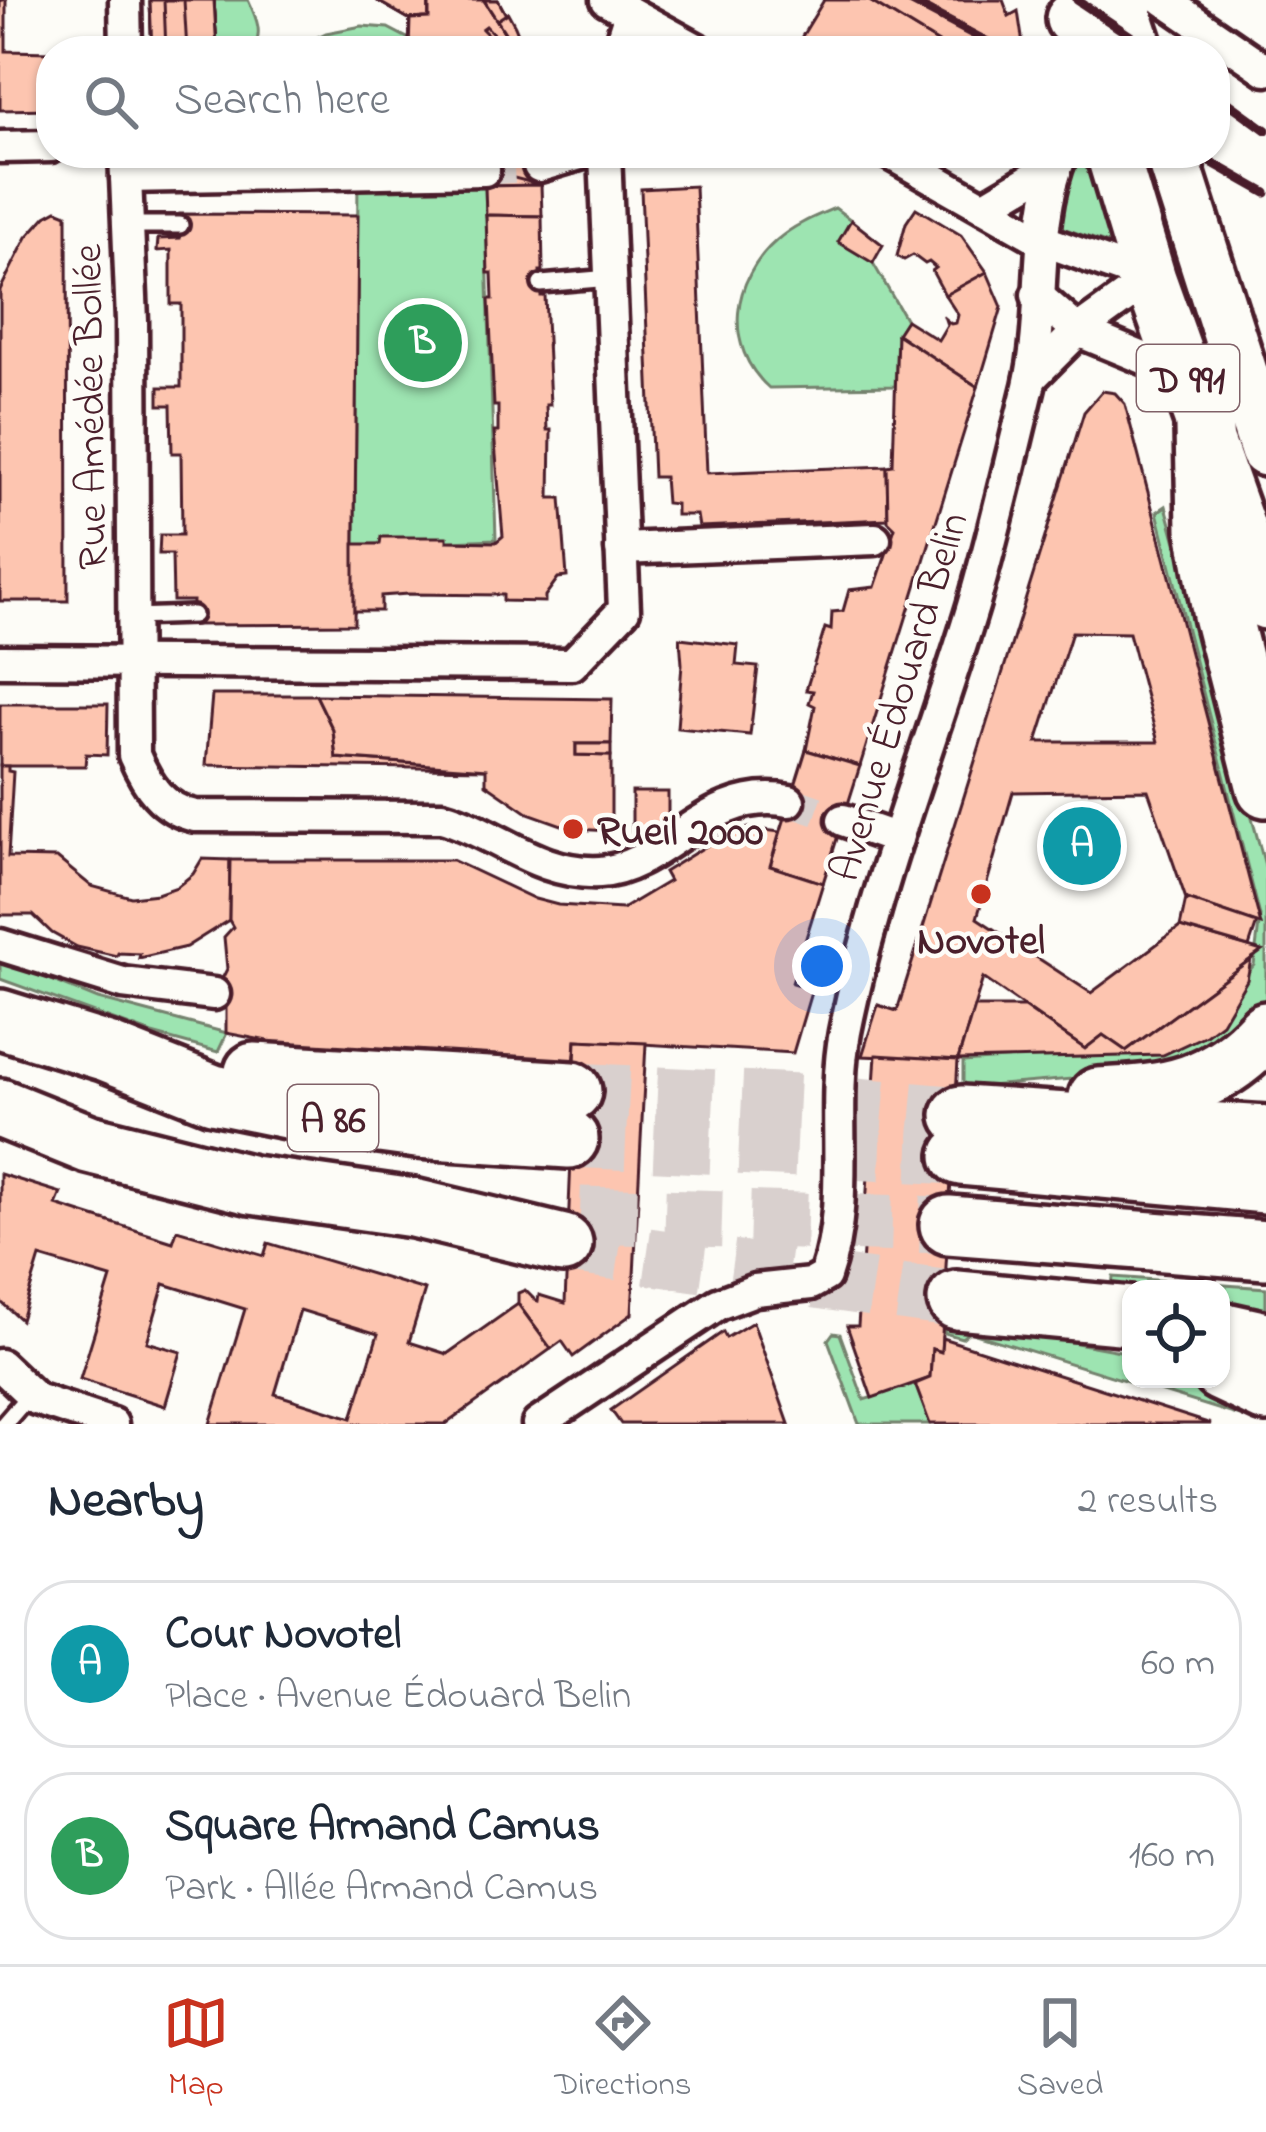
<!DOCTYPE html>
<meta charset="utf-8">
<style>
body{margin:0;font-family:"Indie Flower",sans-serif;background:#f6f6f7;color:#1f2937}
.controls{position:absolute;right:36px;bottom:36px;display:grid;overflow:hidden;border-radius:24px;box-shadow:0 3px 9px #0004}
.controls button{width:108px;height:108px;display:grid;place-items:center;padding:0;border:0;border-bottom:3px solid #e0e1e3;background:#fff;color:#1f2937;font:60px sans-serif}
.you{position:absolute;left:822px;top:966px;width:42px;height:42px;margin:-30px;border:9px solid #fff;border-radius:50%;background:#1a73e8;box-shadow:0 0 0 18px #1a73e833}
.badge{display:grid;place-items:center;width:78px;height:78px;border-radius:50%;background:#c8321e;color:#fff;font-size:39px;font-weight:700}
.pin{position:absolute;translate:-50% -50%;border:6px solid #fff;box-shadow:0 3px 12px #0006}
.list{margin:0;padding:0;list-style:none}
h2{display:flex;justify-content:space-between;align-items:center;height:156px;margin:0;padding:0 48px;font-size:51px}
h2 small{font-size:39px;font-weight:400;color:#747a83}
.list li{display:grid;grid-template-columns:78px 1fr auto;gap:36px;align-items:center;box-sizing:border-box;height:168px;margin:0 24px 24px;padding:0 24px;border:3px solid #e0e1e3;border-radius:48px}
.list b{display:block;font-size:45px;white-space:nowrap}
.list p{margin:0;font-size:39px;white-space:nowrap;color:#747a83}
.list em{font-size:39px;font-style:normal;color:#747a83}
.icon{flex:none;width:66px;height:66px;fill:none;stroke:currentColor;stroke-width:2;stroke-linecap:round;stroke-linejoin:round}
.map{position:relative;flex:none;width:1266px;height:1424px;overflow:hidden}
.search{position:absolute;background:#fff;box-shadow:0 3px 9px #0004;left:36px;right:36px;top:36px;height:132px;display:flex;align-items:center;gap:30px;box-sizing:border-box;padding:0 42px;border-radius:48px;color:#747a83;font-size:45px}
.sheet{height:540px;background:#fff}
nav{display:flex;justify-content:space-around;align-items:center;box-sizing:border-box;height:168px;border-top:3px solid #e0e1e3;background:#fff;font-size:33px;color:#747a83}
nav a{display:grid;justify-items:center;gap:6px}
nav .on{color:#c8321e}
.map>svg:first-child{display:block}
.green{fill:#9de4b1;stroke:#74826e;stroke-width:3}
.building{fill:#fdc5b0;stroke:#4a1f2b;stroke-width:3;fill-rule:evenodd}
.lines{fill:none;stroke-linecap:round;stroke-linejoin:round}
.street-tunnel{stroke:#d9d0ce;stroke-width:30;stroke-dasharray:30 15;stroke-linecap:butt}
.highway-tunnel{stroke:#d9d0ce;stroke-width:57;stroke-dasharray:57 28;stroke-linecap:butt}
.lane-casing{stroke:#4a1f2b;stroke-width:24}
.street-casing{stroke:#4a1f2b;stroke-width:39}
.primary-casing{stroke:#4a1f2b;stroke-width:60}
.highway-casing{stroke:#4a1f2b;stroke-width:66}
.lane{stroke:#fdfcf7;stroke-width:15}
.street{stroke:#fdfcf7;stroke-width:30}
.primary{stroke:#fdfcf7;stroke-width:51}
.highway{stroke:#fdfcf7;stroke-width:57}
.rail{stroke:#4a1f2b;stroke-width:9}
.poi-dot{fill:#c8321e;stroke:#fdfcf7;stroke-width:4.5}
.labels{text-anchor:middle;stroke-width:9;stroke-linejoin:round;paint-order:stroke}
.shield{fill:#fdfcf7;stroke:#806168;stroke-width:3}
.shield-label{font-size:39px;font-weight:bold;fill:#4a1f2b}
.street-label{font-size:42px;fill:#4a1f2b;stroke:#fdfcf7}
.poi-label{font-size:42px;font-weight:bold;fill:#4a1f2b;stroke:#fdfcf7;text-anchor:start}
</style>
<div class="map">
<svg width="1266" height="1424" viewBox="0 0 1266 1424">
<rect width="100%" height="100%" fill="#fdfcf7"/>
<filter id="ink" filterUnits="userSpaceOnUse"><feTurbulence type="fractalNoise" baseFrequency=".00833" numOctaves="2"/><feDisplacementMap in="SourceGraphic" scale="24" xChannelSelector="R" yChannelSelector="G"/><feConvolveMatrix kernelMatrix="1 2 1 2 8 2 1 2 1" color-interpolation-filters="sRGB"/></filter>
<g filter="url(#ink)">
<g class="green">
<path d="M214 0H248C256 17 265 35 251 51H217Z"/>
<path d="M362 26 388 28 409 39V51H288L326 33Z"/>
<path d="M1074 153H1090L1114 246 1054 225Z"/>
<path d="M358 178 485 186 496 539 355 545Z"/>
<path d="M835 208 851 220 839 242 873 263 906 320 897 334 895 386 769 388C722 346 732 279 777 240 794 225 814 217 835 208Z"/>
<path d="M1166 506 1266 869V997L1263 1007 1169 1071 963 1088V1062L1130 1050 1208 1021 1254 965 1260 916 1157 512Z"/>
<path d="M0 959 98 999 227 1033 218 1052 152 1034 0 979Z"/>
<path d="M1113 1277 1266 1288V1326L1221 1318V1289H1131L1111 1300Z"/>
<path d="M946 1319 1131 1353V1379H1214L1266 1415V1424L969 1332 962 1338 944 1333Z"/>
<path d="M833 1333 840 1334 864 1400 915 1384 930 1424H859L828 1340Z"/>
</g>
<g class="building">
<path d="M0 0H6V51L51 52V109L0 110Z"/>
<path d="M150 0H202L204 51H152Z"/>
<path d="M150 0H214L217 51H152Z"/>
<path d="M150 0H214L217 51H152Z"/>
<path d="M150 0H214L217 51H152Z"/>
<path d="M164 0H214L217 51H166Z"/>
<path d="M184 0H214L217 51H187Z"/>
<path d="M376 0H429V18L410 19Z"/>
<path d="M376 0H468L489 40 509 51H409L410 19Z"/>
<path d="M376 0H429V18L409 19Z"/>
<path d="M376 0H484L514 47 525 51H409L410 19Z"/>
<path d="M376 0H429V18L409 19Z"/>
<path d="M429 0H484L514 47 525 51H429Z"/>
<path d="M429 0H484L514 47 525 51H409L410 19 429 18Z"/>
<path d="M429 0H484L514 47 525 51H409L410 19 429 18Z"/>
<path d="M429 0H484L514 47 525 51H409L410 19 429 18Z"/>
<path d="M484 0H498L524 48 514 47Z"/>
<path d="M484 0H498L524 48 514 47Z"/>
<path d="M484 0H498L524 48 514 47Z"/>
<path d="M824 0H868L952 51H824L801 38Z"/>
<path d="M868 0H1003L1009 16 1018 11 1024 51H952Z"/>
<path d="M508 13 515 26 525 51 499 46 482 29 486 26 500 41 514 47 497 20Z"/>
<path d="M479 153H537L541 185 485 186 483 159Z"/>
<path d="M479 153H537L541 185 485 186 483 159Z"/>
<path d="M489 153H537L541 185 496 186 494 159Z"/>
<path d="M489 153 538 161 541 185 510 177Z"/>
<path d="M541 185 542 216 486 215 485 186Z"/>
<path d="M695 186 707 473 887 466 888 519 699 527 697 515H676V504L666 503 664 477H653L641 189Z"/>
<path d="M916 208 961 235 987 272 945 295 932 271 936 268 929 262 925 264 913 255 904 260 897 256 906 223Z"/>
<path d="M57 210 67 214 68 601H0V290L27 237 46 216Z"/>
<path d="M180 214 358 215 354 624 192 625 193 601H173L172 554H159L160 535H182L181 453H172L171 405H159V387H181V304H171V250L157 251 158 239 180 238Z"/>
<path d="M486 215 542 216 543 271H540L541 296H545L550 405H546L547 430H551L550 498H561L567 577 558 578 545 596V602L503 601V595L408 594 381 596V611H354V544H380L381 537H447V541L496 542 503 536 494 432H498V406H494L489 299H493L492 273H488Z"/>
<path d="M851 220 883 245 873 263 838 242Z"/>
<path d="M987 272 1002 307 978 387 897 334 906 320 938 340 947 325 945 319 951 324 956 323 958 315 945 295Z"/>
<path d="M897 334 978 387 860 766 806 750 815 706 809 703 813 691 806 690 825 628 831 630 832 612 843 611 849 590 875 587 895 528 888 521 887 466 893 465Z"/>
<path d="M1102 391 1115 393 1125 404 1261 925 1186 899 1148 790 1013 792 977 918 1091 993 1180 927 1262 951 1126 1051 1103 1035 1085 1049 983 978 958 1060 862 1056 878 1005 897 1011 1084 412ZM1072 632 1129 633 1158 742H1037Z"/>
<path d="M680 638 738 645 736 665 758 667 750 735 677 728 682 664Z"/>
<path d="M212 695H316L333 730 336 758 486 769 206 765Z"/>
<path d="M316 695 612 699 611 744H576V755L611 756V831L573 829 528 813 486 784V769L336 758 333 730Z"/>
<path d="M0 704H108L107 755 86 754 85 766H0Z"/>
<path d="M576 744H611V756L576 755Z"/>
<path d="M806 750 860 766 823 883 770 866Z"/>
<path d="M0 766H8V771L13 772 8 857 57 858 91 886 131 897 157 894 177 887 193 874 202 859 230 860 229 920 186 947 139 958 140 954 118 953 117 956 77 947 52 933 33 915H0Z"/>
<path d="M632 792H668V818L647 831H632Z"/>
<path d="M749 828 780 832 770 866 823 883 792 983 812 989 793 1053 576 1040 574 1065 283 1044 226 1033V987L222 979 227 969 224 937 233 927 229 920 230 860H452L535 899 558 905 622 909 669 881 664 872 724 835Z"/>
<path d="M1186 899 1257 923 1249 947 1180 927Z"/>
<path d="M1251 959 1247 980 1222 1023 1206 1035 1163 1055 958 1060 974 1007H1024L1085 1049 1103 1035 1126 1051Z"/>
<path d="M576 1040 646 1043 632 1314 573 1357 562 1341 551 1349 518 1304V1293L525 1290 535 1300 538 1301 539 1295 565 1303Z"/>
<path d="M876 1055 958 1060 941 1352 932 1349 930 1378 872 1398 847 1326H858Z"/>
<path d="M0 1174 61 1193 56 1205 173 1242 177 1230 264 1256 268 1243 425 1290 409 1342 447 1354 518 1304 551 1349 446 1424H210L245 1309 164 1284 147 1342 181 1352 165 1406 80 1379 111 1278 40 1257 21 1320 0 1301ZM300 1310 378 1334 352 1418 275 1394Z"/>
<path d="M753 1322 789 1424H621L611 1410 723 1332 726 1338Z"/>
<path d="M942 1338 986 1352 1211 1424H930L915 1384 930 1378 932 1349 941 1352Z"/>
</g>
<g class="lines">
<g class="street-tunnel">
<path d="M484 170 539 166"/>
<path d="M789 801 843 820"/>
</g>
<g class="highway-tunnel">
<path d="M572 1091 822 1103 961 1115"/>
<path d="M569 1139 961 1156"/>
<path d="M580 1215 949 1225"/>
<path d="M563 1244 957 1300"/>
</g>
<g class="lane-casing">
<g id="lane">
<path d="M127 225H180"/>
<path d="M541 284 610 278"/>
<path d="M133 617 193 615"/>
<path d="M4 1424 31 1393"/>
</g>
</g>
<g class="street-casing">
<g id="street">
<path d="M125 0 126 51"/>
<path d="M607 0 700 51"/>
<path d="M1164 0 1266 70"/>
<path d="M618 51 630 13"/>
<path d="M0 147 51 146"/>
<path d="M125 153 132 321 134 755C147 785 162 809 195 816L442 817C498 833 537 875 600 872 663 869 708 785 789 801"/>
<path d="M889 153 1042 240 1150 279"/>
<path d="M539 166 583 153"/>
<path d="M126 177 484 170"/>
<path d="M984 207 1058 163"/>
<path d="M1037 295 1078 331 1187 376"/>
<path d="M1031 378 1078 331 1150 279"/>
<path d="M621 549 875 539"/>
<path d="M0 661 572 664 624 610 605 153"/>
<path d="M843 820 897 839"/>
<path d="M0 945 123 983 214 994"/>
<path d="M0 1365 36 1399 112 1424"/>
<path d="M538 1424 718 1304 755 1290 811 1284 825 1276C852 1199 830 1111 845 1032 874 886 930 748 973 606 994 534 1011 459 1029 386 1047 310 1031 227 1062 153"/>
</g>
</g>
<g class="primary-casing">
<g id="primary">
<path d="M1121 0 1138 51"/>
<path d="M1072 19 1129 0"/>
<path d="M1112 153 1150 279 1266 603"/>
<path d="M1171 153 1266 450"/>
</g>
</g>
<g class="highway-casing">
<g id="highway">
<path d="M1204 426 1206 529 1222 615 1266 788"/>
<path d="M0 1019 107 1052 213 1094 321 1116 417 1129 569 1139"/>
<path d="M254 1072 572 1091"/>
<path d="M1098 1097C1170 1094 1215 1087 1266 1031"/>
<path d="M0 1108 89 1144 252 1185 413 1208 563 1244"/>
<path d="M961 1115 1266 1135"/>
<path d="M961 1156 1266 1184"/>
<path d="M949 1225 1266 1250"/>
<path d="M957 1300 1131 1316"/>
<path d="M1221 1331 1266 1341"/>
<path d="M1221 1372 1266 1393"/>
</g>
</g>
<use href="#lane" class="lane"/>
<use href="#street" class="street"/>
<use href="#primary" class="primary"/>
<use href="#highway" class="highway"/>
<g class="rail">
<path d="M908 0 1005 51"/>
<path d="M1077 0 1153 51"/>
<path d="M1215 93 1266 130"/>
<path d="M1195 153 1266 193"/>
</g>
</g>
</g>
<g class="poi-dot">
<circle cx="573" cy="829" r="12"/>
<circle cx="981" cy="894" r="12"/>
</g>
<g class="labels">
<g class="shield">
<rect x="1137" y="345" width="102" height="66" rx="9"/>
<rect x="288" y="1085" width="90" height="66" rx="9"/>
</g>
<g class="shield-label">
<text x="1188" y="392">D 991</text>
<text x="333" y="1132">A 86</text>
</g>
<g class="street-label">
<text transform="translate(88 407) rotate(-91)" y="15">Rue Amédée Bollée</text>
<text transform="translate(897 696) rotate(-73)" y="15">Avenue Édouard Belin</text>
</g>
<g class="poi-label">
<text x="597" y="844">Rueil 2000</text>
<text x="981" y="953" text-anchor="middle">Novotel</text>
</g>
</g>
</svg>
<div class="controls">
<button><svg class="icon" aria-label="locate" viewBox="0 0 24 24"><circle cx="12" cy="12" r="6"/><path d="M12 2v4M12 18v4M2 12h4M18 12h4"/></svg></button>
</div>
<div class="you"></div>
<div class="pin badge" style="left:1082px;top:846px;background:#0f9aa8">A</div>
<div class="pin badge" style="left:423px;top:343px;background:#2e9e5b">B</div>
<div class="search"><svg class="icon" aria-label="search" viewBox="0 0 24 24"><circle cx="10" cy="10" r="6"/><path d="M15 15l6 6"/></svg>Search here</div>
</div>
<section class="sheet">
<h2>Nearby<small>2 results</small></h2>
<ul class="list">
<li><span class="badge" style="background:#0f9aa8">A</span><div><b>Cour Novotel</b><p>Place · Avenue Édouard Belin</p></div><em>60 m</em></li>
<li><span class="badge" style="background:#2e9e5b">B</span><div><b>Square Armand Camus</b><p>Park · Allée Armand Camus</p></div><em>160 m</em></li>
</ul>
</section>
<nav>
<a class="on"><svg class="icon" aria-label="map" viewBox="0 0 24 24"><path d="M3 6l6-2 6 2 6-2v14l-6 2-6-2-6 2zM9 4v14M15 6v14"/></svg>Map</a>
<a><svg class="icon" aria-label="directions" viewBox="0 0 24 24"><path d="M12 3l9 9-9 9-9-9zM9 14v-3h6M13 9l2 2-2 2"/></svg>Directions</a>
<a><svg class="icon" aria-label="saved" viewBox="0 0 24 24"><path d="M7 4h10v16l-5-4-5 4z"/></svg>Saved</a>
</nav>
